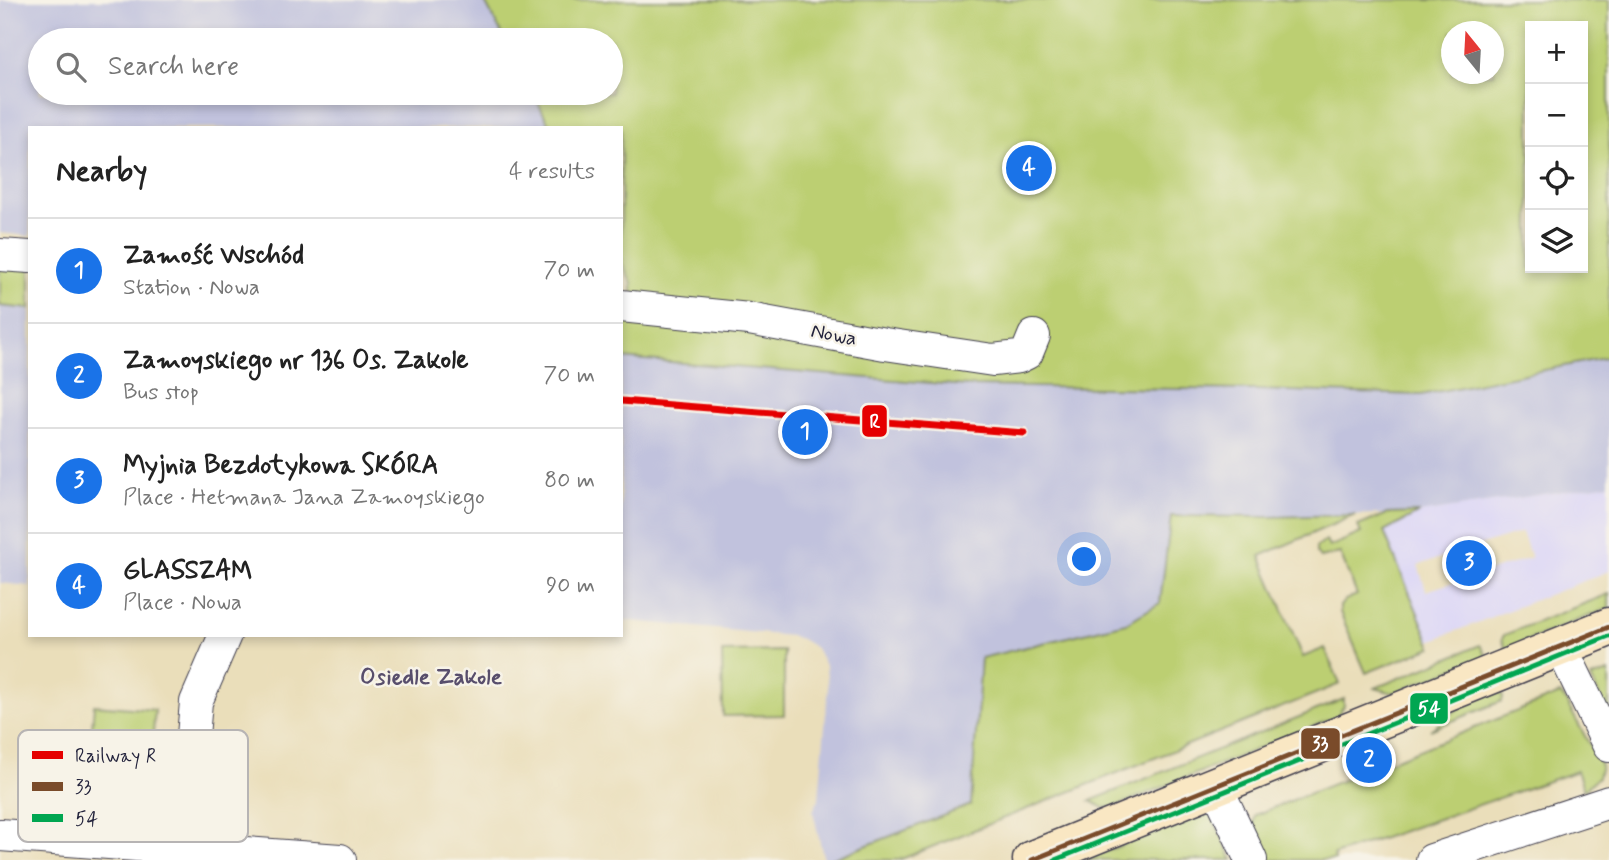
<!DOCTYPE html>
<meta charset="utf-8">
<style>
body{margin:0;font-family:Mynerve,sans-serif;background:#f6f6f6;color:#222}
.controls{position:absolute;right:21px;top:21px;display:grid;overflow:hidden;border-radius:0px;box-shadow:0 4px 10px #0003}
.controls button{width:63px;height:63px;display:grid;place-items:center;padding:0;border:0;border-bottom:2px solid #e0e0e0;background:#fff;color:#222;font:35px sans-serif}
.compass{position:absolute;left:1441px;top:21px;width:63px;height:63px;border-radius:50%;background:#fff;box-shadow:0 4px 10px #0003;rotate:342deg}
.you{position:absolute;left:1085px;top:560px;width:24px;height:24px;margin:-18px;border:5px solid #fff;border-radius:50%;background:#1a73e8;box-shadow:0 0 0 10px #1a73e833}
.badge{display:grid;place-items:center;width:46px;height:46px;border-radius:50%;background:#1a73e8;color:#fff;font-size:23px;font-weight:700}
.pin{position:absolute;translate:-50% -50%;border:4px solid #fff;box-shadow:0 2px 7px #0006}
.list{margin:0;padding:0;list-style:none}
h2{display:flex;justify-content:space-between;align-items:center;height:91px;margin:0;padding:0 28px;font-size:30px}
h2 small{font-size:23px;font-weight:400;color:#767676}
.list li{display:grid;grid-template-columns:46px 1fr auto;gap:21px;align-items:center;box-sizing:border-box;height:105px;padding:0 28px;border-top:2px solid #e0e0e0}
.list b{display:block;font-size:26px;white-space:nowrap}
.list p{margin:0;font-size:23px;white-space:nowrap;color:#767676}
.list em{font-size:23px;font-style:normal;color:#767676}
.icon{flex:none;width:38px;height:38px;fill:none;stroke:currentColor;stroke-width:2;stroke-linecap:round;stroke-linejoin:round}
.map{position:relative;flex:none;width:1609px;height:860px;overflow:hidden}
.search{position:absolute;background:#fff;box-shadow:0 4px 10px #0003;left:28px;top:28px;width:595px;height:77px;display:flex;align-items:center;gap:18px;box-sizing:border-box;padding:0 24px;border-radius:38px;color:#767676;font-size:26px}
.panel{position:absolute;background:#fff;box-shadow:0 4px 10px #0003;left:28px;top:126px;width:595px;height:511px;border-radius:0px}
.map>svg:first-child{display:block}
.built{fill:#dbd6f7;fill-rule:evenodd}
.industrial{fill:#c1c2dd}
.green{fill:#bccf72;stroke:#6f7856;stroke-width:2;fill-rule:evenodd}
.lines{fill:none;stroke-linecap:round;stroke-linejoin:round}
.street-casing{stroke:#403e4e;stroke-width:34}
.secondary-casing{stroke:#403e4e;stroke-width:41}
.street{stroke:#fff;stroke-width:32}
.secondary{stroke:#f9e7c3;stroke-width:38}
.bus-1-casing{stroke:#f7f3e8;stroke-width:10}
.bus-2-casing{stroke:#f7f3e8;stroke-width:10}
.bus-1{stroke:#7a4b2a;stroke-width:5}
.bus-2{stroke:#00a651;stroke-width:5}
.rail-1-casing{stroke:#f7f3e8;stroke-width:12}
.rail-1{stroke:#e50000;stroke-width:7}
.labels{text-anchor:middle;stroke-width:5;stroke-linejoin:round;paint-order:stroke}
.street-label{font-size:21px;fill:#22223b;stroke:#f7f3e8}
.neighbourhood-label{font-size:23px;font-weight:bold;fill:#584e6c;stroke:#f7f3e8}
.key{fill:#f7f3e8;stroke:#b7b4b4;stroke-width:2}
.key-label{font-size:19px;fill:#22223b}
.line-badge{stroke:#f7f3e8;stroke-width:2.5}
.badge-label{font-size:19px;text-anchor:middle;font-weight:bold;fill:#fff}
</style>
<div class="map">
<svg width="1609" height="860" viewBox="0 0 1609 860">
<rect width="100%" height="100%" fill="#f7f3e8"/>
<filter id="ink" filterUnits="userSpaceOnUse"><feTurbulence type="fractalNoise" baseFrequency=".0143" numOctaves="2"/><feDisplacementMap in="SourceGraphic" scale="14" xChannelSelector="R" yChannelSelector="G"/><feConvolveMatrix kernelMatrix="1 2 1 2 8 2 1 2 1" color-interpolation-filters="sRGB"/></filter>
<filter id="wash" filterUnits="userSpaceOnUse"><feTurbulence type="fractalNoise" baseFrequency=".00686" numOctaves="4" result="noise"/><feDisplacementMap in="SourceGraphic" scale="28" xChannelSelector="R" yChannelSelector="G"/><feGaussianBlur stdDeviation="1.57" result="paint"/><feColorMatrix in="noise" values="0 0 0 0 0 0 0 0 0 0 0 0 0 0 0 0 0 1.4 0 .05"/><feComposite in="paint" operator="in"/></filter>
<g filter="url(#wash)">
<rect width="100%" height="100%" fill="#eadeba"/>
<path class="built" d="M1609 484V571L1430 641 1384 532 1419 513ZM1522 532 1531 558 1426 591 1418 565Z"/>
<g class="industrial">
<path d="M0 0H484L505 40H40V93H533L551 128H30V236L0 233Z"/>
<path d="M0 306 30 309V586L0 583Z"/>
<path d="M1609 357V484L1419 513 1266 517 1171 516 1160 603 1126 623 981 658 971 805 829 860H824L813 811 819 799 828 688 826 667 816 648 801 639 791 636 621 620V358L968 386 1257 390 1421 395Z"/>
</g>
<g class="green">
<path d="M484 0H1609V357L1421 395 1257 390 968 386 621 358V315L632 316V283L621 262V128H551L533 93H611V40H505ZM1530 26H1583V268H1530ZM1452 32H1494V74H1452Z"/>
<path d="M0 263 30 266V309L0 306Z"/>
<path d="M1419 513 1384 532 1432 647 1366 673 1340 612V606L1345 600 1357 595 1340 553 1320 558 1316 553V547L1326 541 1329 547 1361 533 1358 526 1387 514Z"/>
<path d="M1355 515 1260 556 1303 657 1325 648 1340 684 899 860H829L971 805 981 658 1126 623 1160 603 1171 516 1266 517Z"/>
<path d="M1609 594V608L1506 649 1502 639 1504 635Z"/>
<path d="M1480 645 1487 656 1393 693 1375 688Z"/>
<path d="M784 651V715L723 716 722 652Z"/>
<path d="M1609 672V718L1591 678Z"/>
<path d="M1500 689 1503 697 1502 701 1430 730 1467 702Z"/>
<path d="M1560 694 1564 698 1601 765 1598 777 1584 790 1577 771 1334 855 1335 860H1265L1252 830 1255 815Z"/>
<path d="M1344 699V706L1336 717 1114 807 1104 808 1090 801Z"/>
<path d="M94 705 155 710 147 801 86 796Z"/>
<path d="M1209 810 1233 860H1085Z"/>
</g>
</g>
<g filter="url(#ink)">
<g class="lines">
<g class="street-casing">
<g id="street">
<path d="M0 255 30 257"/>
<path d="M621 306 749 319 885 344 993 360 1019 357 1027 353 1034 336"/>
<path d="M1561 647 1609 746"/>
<path d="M1216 786 1251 860"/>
<path d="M0 835 340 860"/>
<path d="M183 849 196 702 225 635"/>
<path d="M1432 860 1609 802"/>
</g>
</g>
<g class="secondary-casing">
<path id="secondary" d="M1032 860 1609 627"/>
</g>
<use href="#street" class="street"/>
<use href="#secondary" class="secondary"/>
<g class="bus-1-casing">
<path id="bus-1" d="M1032 860 1609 627"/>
</g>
<g class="bus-2-casing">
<path id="bus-2" d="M1055 860 1609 636"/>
</g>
<use href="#bus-1" class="bus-1"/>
<use href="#bus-2" class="bus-2"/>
<g class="rail-1-casing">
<path id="rail-1" d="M621 401 1024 433"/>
</g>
<use href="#rail-1" class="rail-1"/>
</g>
</g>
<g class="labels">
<g class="street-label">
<text transform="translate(834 334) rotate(11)" y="7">Nowa</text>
</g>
<g class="neighbourhood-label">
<text x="431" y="684">Osiedle Zakole</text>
</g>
</g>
<rect x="18" y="730" width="230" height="112" rx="10" class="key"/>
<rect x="32" y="751" width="31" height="8" fill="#e50000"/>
<rect x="32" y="782" width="31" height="9" fill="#7a4b2a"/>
<rect x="32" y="814" width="31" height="8" fill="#00a651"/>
<g class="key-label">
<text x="75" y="762">Railway R</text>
<text x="75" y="793">33</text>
<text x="75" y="825">54</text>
</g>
<g class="line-badge">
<rect x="861" y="404" width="27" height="34" rx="7" fill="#e50000"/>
<rect x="1409" y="692" width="40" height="33" rx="7" fill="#00a651"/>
<rect x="1300" y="727" width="41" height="33" rx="7" fill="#7a4b2a"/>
</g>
<g class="badge-label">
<text x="875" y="428">R</text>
<text x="1429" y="715">54</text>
<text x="1320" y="750">33</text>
</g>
</svg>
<div class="controls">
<button>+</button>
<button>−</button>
<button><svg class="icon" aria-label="locate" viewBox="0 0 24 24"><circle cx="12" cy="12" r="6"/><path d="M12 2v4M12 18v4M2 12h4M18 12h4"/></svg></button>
<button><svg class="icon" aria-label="layers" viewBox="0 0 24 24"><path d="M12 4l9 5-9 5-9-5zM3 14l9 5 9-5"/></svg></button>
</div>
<svg class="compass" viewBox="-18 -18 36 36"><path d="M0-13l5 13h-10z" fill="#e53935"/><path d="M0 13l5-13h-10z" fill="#767676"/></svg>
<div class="you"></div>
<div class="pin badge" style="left:805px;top:432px">1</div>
<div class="pin badge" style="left:1369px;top:760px">2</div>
<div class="pin badge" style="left:1469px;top:563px">3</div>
<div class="pin badge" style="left:1029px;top:168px">4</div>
<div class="search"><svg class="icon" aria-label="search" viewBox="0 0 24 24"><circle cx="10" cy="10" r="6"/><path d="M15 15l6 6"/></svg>Search here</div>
<section class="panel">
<h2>Nearby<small>4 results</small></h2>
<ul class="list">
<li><span class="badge">1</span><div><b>Zamość Wschód</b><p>Station · Nowa</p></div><em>70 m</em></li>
<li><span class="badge">2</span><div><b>Zamoyskiego nr 136 Os. Zakole</b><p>Bus stop</p></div><em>70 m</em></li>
<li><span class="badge">3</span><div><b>Myjnia Bezdotykowa SKÓRA</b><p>Place · Hetmana Jana Zamoyskiego</p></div><em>80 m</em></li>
<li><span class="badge">4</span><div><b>GLASSZAM</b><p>Place · Nowa</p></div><em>90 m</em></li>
</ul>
</section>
</div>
